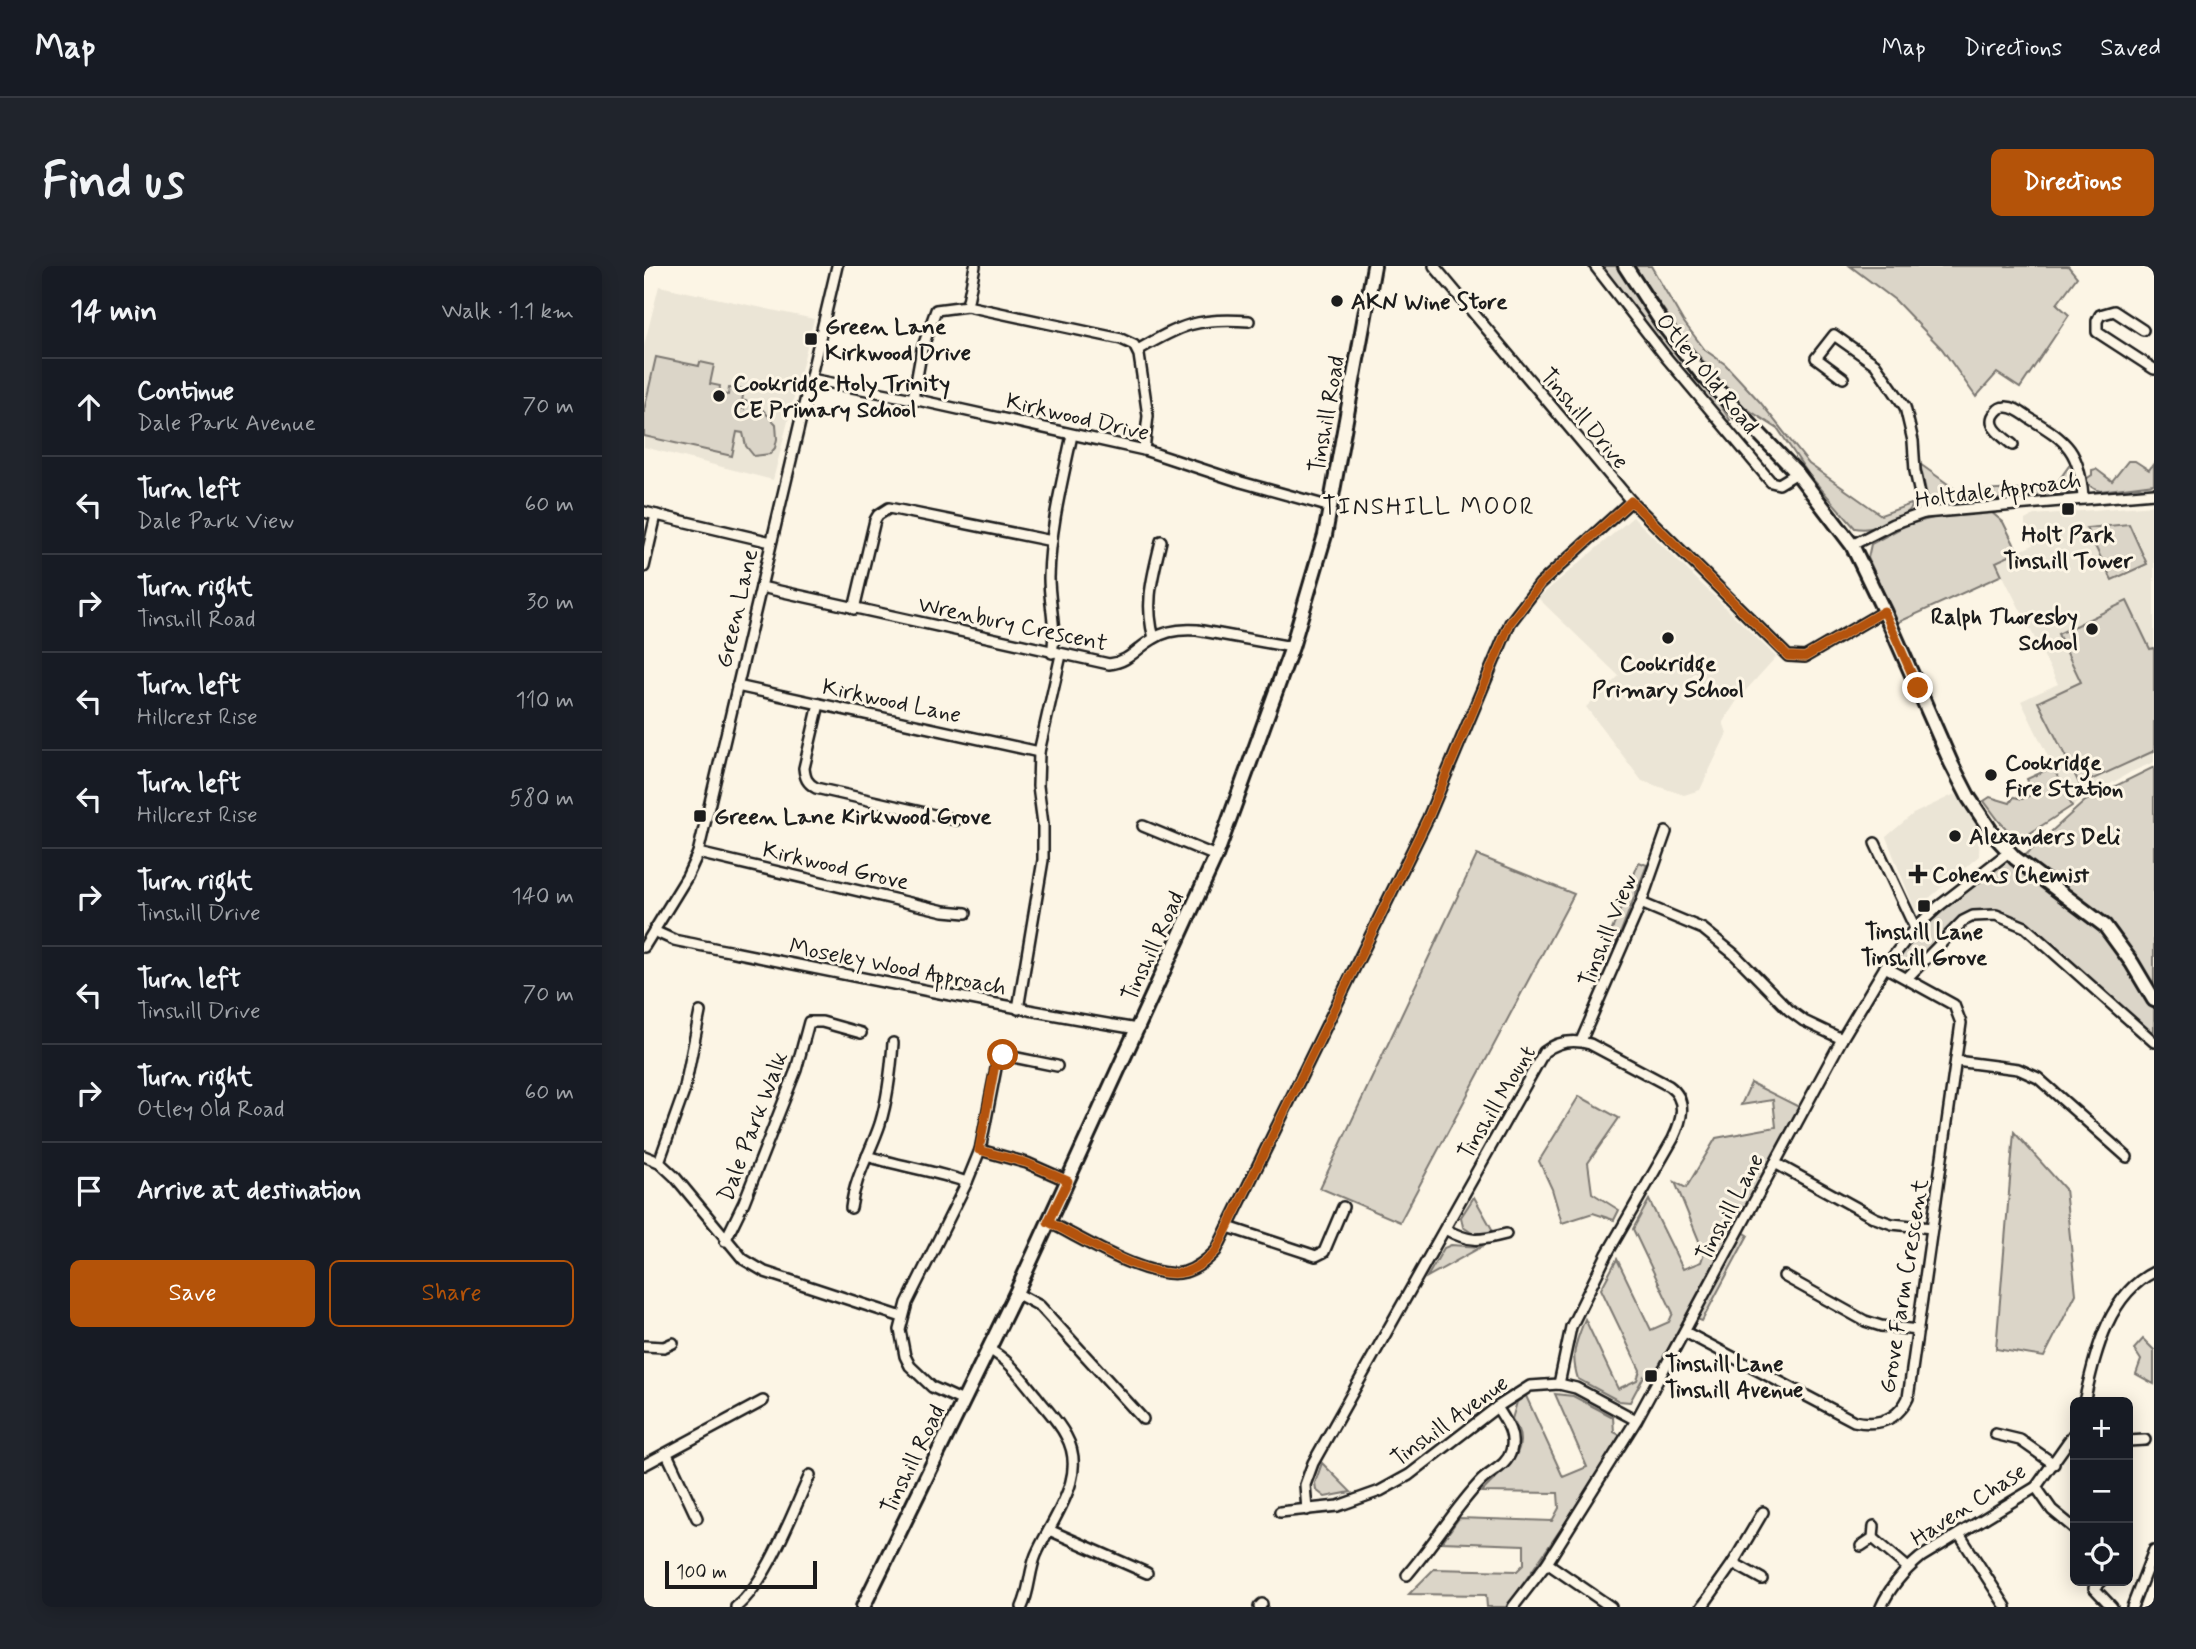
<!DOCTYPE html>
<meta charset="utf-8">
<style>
body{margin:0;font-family:Mynerve,sans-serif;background:#20242c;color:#f1f3f6}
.controls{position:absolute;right:21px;bottom:21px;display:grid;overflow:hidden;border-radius:10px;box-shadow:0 4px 18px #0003}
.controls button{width:63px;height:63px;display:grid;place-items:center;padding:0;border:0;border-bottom:2px solid #363941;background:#171b24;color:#f1f3f6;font:35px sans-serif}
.scale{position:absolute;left:21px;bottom:18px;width:152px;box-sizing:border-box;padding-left:7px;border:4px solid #1c1c1c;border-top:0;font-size:19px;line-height:24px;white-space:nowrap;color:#1c1c1c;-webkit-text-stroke:5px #fcf5e5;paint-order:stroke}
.stop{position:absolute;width:21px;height:21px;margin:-16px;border:5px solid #b45309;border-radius:50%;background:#fff}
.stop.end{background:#b45309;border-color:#fff;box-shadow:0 2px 7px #0008}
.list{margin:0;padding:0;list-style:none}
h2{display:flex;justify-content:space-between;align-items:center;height:91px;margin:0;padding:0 28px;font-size:30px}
h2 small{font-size:23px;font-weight:400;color:#9ea1a6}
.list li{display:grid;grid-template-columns:46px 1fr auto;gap:21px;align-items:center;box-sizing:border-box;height:98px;padding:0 28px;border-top:2px solid #363941}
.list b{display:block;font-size:26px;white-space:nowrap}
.list p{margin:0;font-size:23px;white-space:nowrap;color:#9ea1a6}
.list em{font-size:23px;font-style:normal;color:#9ea1a6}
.actions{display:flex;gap:14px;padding:21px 28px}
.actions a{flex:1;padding:16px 0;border:2px solid #b45309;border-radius:10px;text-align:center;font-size:24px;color:#b45309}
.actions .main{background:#b45309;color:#fff}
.icon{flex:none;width:38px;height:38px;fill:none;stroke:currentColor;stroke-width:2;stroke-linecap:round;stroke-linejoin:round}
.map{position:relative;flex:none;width:1510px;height:1341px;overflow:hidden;border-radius:10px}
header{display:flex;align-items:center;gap:42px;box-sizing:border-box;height:98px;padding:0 35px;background:#171b24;border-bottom:2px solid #363941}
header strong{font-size:33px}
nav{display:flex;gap:38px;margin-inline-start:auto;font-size:24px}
.intro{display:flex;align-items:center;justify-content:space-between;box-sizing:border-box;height:168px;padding:0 42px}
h1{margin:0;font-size:49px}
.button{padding:18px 32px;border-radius:10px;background:#b45309;color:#fff;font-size:24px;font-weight:700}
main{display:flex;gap:42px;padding:0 42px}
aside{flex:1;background:#171b24;border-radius:10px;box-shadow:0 4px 18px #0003}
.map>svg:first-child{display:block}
.built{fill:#ebe5d6}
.green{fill:#dbd5c8;stroke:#7c7872;stroke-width:2}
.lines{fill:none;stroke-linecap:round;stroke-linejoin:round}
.minor-casing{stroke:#1c1c1c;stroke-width:14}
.tertiary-casing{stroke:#1c1c1c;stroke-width:18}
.minor{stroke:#fcf5e5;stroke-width:9}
.tertiary{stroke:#fcf5e5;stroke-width:12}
.route{stroke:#b45309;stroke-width:9}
.poi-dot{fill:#1c1c1c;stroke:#fcf5e5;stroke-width:2.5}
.labels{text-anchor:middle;stroke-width:6;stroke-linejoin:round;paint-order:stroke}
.poi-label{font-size:23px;font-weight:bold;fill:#1c1c1c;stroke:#fcf5e5;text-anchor:start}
.street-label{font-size:23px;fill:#1c1c1c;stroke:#fcf5e5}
.neighbourhood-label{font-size:24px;letter-spacing:2px;fill:#1c1c1c;stroke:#fcf5e5}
</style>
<header>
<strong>Map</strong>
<nav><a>Map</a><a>Directions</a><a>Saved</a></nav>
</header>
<div class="intro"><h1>Find us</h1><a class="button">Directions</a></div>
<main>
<aside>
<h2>14 min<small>Walk · 1.1 km</small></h2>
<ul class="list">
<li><svg class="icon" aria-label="ahead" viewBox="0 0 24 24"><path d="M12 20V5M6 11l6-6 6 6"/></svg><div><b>Continue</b><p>Dale Park Avenue</p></div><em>70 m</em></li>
<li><svg class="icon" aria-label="left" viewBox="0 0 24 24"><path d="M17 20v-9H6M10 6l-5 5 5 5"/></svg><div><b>Turn left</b><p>Dale Park View</p></div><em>60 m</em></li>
<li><svg class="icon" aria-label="right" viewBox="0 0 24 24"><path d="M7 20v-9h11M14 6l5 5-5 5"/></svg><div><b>Turn right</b><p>Tinshill Road</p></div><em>30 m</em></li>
<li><svg class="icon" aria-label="left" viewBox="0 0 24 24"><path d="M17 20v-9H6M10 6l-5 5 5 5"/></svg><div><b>Turn left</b><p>Hillcrest Rise</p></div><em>110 m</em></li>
<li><svg class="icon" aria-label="left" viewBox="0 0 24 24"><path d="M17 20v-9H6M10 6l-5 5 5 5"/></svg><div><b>Turn left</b><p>Hillcrest Rise</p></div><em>580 m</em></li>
<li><svg class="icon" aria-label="right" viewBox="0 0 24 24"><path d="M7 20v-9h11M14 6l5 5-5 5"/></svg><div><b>Turn right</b><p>Tinshill Drive</p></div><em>140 m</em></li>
<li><svg class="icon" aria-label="left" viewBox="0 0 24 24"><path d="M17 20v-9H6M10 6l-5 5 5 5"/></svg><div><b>Turn left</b><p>Tinshill Drive</p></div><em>70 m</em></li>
<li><svg class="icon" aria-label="right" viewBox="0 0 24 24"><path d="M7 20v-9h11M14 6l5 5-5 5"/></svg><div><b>Turn right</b><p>Otley Old Road</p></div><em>60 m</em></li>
<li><svg class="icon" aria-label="arrive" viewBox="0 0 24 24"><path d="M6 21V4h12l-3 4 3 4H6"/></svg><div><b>Arrive at destination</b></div></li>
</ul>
<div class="actions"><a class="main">Save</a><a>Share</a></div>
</aside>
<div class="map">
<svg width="1510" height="1341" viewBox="0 0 1510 1341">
<rect width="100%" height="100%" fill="#fcf5e5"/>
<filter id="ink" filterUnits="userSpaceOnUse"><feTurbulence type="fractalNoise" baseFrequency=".0143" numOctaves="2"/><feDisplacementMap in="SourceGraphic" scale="14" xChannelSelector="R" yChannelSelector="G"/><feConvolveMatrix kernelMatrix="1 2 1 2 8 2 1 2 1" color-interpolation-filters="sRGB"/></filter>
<g filter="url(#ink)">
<g class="built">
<path d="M15 20 170 53 129 214 0 181V80Z"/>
<path d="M1510 239V496L1487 506 1428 540 1377 435 1414 418 1352 296 1389 279 1381 264V254L1390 249Z"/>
<path d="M989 251 1132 391 1094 433 1079 456 1083 467 1056 524 1040 529 998 515 942 441 975 410 894 332Z"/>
<path d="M1311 528 1325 544 1336 562 1335 590 1271 644 1242 571 1269 548Z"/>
</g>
<g class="green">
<path d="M956 0H972L1018 70 1075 137 1086 154 1083 156 1013 74Z"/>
<path d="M989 0H1007L1039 55 1061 84 1081 98 1116 136 1165 198 1237 249 1267 238 1268 241C1257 256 1229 265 1211 262L1165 209 1134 163 1097 139 1041 74Z"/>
<path d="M1206 0H1424L1433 11 1413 38 1425 49 1376 122 1353 107 1332 131 1298 83 1251 34Z"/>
<path d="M12 91 55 100 56 96 70 99 66 118 76 120 75 128 84 129 85 122 100 123 97 142 100 143 101 135 113 138 132 158 133 173 131 182 126 188 110 190 102 180 99 167 93 166 88 190 0 170V144Z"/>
<path d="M1484 195H1491L1505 204 1510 197V218L1456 225C1449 223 1444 220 1442 213L1448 209V204L1452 203 1468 215Z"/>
<path d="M1427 197C1432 208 1433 215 1428 226L1421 228 1293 238 1283 230 1276 198 1315 226 1410 221Z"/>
<path d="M1347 246 1359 256 1374 286 1352 296 1358 309 1253 357 1224 292 1227 278 1262 259 1297 250Z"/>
<path d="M1485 258 1503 298 1468 314 1442 262Z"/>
<path d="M1483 335 1506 383 1510 382V485L1436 519 1394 436 1437 416 1414 368Z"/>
<path d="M1409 501 1428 540 1374 575 1355 555 1340 535 1346 531 1366 537 1370 531 1378 533 1389 528 1383 513Z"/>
<path d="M1510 501V776L1370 655 1330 650 1263 712 1241 701 1272 661 1365 586 1375 595 1441 535Z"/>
<path d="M833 589 930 628 756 956 676 922Z"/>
<path d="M995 596 1003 599 970 683 962 679Z"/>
<path d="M1107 817 1155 841 1007 1114 1000 1110 986 1136 975 1135 934 1113C926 1088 932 1076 941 1053L974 1123 993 1114 996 1104 957 1023 973 993 1007 1064 1025 1056 1029 1047 989 963 1005 934 1039 1003 1057 996 1060 987 1031 916 1042 922 1072 872 1132 861 1129 834 1097 839Z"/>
<path d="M935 830 975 852 944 897 948 927 975 944 970 954 949 947 918 957 908 923 895 895Z"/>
<path d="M1370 866 1421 923 1432 1028 1400 1091 1352 1083Z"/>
<path d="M830 931 848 963 846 967H828L819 961 817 951Z"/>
<path d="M1099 966 1104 969 1058 1055 1053 1053Z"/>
<path d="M807 979 837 981 783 1011 800 982Z"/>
<path d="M1499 1073 1510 1084V1118L1492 1108 1497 1094 1490 1083Z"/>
<path d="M911 1128 929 1130 969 1151 970 1166 976 1169 928 1247 863 1341H843L842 1329 765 1328 790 1303 873 1305 880 1298V1279L798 1276 815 1252 908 1255 915 1242 914 1227 838 1226C857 1204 892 1186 868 1153L873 1136 882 1130 919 1211 943 1201Z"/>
<path d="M678 1197 707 1226 681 1231 672 1224 671 1217Z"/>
</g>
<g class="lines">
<g class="minor-casing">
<g id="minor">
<path d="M790 0 987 235 1144 390 1161 391 1240 345"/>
<path d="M951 0 1021 90 1127 216 1135 218 1153 207"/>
<path d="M323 40 331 0"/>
<path d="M1499 64 1470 45 1456 49 1453 55V66L1510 103"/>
<path d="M494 84C537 59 554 51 605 55"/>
<path d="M1199 112 1172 92 1190 69 1231 98 1261 141 1269 175 1271 205 1280 247"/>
<path d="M167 113 269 133 500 184 597 216 687 241"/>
<path d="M269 133 278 83 292 44 323 40 477 73 490 79 495 89 504 150 500 184"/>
<path d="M1369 179C1359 171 1340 159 1352 146 1354 143 1358 141 1361 141 1370 140 1379 148 1385 152 1424 175 1436 186 1439 232"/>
<path d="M0 246 127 276"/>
<path d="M1208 279 1249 258 1280 247 1510 227"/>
<path d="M0 301 12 249"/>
<path d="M117 321 465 398C485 396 493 382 509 373 522 364 538 363 553 364L648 381"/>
<path d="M210 343 231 254 234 249 245 242 408 275"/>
<path d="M510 372C500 336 509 310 517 275"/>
<path d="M408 387C413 362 405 337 405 312 406 263 418 216 428 169"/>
<path d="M93 420 395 486"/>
<path d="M175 438 160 502C161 512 163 517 172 522L312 554"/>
<path d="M499 560 572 590"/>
<path d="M1231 577 1271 662"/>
<path d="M54 587 300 645 322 647"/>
<path d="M997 637 1059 663 1090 688 1145 744 1160 755 1198 773"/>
<path d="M10 665 30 674C184 705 338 737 493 763"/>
<path d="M0 681 43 611 54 587 193 0"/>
<path d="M1263 712 1319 655 1329 650 1352 649 1381 661 1510 776"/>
<path d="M374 743 399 594V558L394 520 395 486 417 389"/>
<path d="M937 775 997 637 1022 566"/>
<path d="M1312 795 1374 803 1394 812 1483 891"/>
<path d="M336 884 383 897 424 915"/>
<path d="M0 890 15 896 31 911 99 993 121 1006 258 1051"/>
<path d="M223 890C256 900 290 905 323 916"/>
<path d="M15 896 40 826 56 746"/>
<path d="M1131 897 1231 952 1248 958 1288 962"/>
<path d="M207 942C211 910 226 888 236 858 244 832 247 805 249 777"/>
<path d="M404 956C438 972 505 1016 541 1006 554 1002 563 994 572 985L784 552 866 357 896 318 987 235"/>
<path d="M584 961 672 990 680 986 699 941"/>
<path d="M801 963C826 977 835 975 862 968"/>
<path d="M81 975 100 936 152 804 165 756H178L217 767"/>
<path d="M1140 1010 1221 1055 1237 1060 1274 1064"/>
<path d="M372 1027 396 1040 499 1153"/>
<path d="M1041 1066 1210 1155C1233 1160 1253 1155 1264 1132L1317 757 1310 739 1241 701"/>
<path d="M0 1080 20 1081 29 1077"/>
<path d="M344 1083C365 1093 378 1113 393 1131 403 1144 415 1156 422 1170 445 1211 408 1252 392 1289 385 1306 386 1324 378 1341"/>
<path d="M319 1135 288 1121 266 1100 261 1090 256 1064 263 1037 323 916 336 884 354 792 359 789 413 800"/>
<path d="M1440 1136C1451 1090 1463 1029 1510 1006"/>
<path d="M1351 1168 1376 1174 1410 1198"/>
<path d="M1484 1175 1501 1174"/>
<path d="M23 1188 53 1252"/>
<path d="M0 1199 119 1135"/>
<path d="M1392 1221 1408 1244 1431 1263"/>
<path d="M663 1244 661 1219 669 1197 900 786C914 775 929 773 946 778L1025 820C1044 834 1038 854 1029 873L963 988 927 1061 915 1118"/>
<path d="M636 1246 694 1240 736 1225 765 1209 853 1141 886 1120 915 1118 932 1122 992 1154"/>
<path d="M405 1264 503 1307"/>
<path d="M1315 1268 1362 1341"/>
<path d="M1229 1272 1264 1302"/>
<path d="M1217 1280 1229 1272 1230 1260"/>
<path d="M903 1297 967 1341"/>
<path d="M1089 1297 1118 1313"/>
<path d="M763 1309C789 1279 811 1242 837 1215 847 1205 863 1200 867 1185 872 1168 861 1154 853 1141"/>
<path d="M1458 1315 1450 1322 1468 1341"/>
<path d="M92 1341C124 1315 148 1247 166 1209"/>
<path d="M615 1341 618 1338"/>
<path d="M869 1341 903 1297 993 1153 1198 773 1241 701 1271 662 1295 640 1365 586"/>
<path d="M1058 1341 1089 1297 1119 1246"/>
<path d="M1237 1341C1246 1321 1260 1305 1277 1291L1392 1221 1431 1166"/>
<path d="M1488 1341 1510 1284"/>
</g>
</g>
<g class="tertiary-casing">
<g id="tertiary">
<path d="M981 0 1020 60 1057 107 1153 207 1208 279 1240 345 1307 497 1325 532 1349 568 1371 592 1461 660 1488 697 1510 734"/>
<path d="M219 1341 372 1027 572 590 648 381 681 269 730 0"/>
</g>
</g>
<use href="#minor" class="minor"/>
<use href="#tertiary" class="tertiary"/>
</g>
</g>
<g class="lines" filter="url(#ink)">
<path class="route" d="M359 789 352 794 335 884 383 897 424 915 404 956C438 972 505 1016 541 1006 554 1002 563 994 572 985L784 552 866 357 896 318 987 235 1144 390 1161 391 1240 345 1274 422"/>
</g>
<g class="poi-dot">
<circle cx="693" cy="35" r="7"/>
<rect x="160" y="66" width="14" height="14" rx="3.5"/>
<circle cx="75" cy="130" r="7"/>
<rect x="1417" y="236" width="14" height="14" rx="3.5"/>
<circle cx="1448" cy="363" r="7"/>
<circle cx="1024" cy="372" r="7"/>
<circle cx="1347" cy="509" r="7"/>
<rect x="49" y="543" width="14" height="14" rx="3.5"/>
<circle cx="1311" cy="570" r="7"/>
<path d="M1270.5 597.5h7v7h7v7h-7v7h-7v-7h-7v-7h7z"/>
<rect x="1273" y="633" width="14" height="14" rx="3.5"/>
<rect x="1000" y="1103" width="14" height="14" rx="3.5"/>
</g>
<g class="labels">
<g class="poi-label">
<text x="707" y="43">AKN Wine Store</text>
<text x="181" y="68">Green Lane<tspan x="181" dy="26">Kirkwood Drive</tspan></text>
<text x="89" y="125">Cookridge Holy Trinity<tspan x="89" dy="26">CE Primary School</tspan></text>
<text x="1424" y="276" text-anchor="middle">Holt Park<tspan x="1424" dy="26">Tinshill Tower</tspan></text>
<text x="1434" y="358" text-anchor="end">Ralph Thoresby<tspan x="1434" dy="26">School</tspan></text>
<text x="1024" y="405" text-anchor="middle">Cookridge<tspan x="1024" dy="26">Primary School</tspan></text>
<text x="1361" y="504">Cookridge<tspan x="1361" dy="26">Fire Station</tspan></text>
<text x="70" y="558">Green Lane Kirkwood Grove</text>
<text x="1325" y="578">Alexanders Deli</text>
<text x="1288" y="616">Cohens Chemist</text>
<text x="1280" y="673" text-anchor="middle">Tinshill Lane<tspan x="1280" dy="26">Tinshill Grove</tspan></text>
<text x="1021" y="1105">Tinshill Lane<tspan x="1021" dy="26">Tinshill Avenue</tspan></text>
</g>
<g class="street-label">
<text transform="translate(1064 107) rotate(51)" y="8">Otley Old Road</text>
<text transform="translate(682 148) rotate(-80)" y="8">Tinshill Road</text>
<text transform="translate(434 150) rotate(13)" y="8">Kirkwood Drive</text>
<text transform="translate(941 152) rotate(50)" y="8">Tinshill Drive</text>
<text transform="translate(1354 223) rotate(-7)" y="8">Holtdale Approach</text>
<text transform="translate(92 342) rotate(-77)" y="8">Green Lane</text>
<text transform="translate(369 357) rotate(12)" y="8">Wrenbury Crescent</text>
<text transform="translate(248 434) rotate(12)" y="8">Kirkwood Lane</text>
<text transform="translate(192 599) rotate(13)" y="8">Kirkwood Grove</text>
<text transform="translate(963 664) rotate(-68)" y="8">Tinshill View</text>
<text transform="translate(508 680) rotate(-65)" y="8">Tinshill Road</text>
<text transform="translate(254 700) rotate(11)" y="8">Moseley Wood Approach</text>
<text transform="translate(852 836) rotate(-59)" y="8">Tinshill Mount</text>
<text transform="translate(108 860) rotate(-69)" y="8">Dale Park Walk</text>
<text transform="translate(1085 941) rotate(-62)" y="8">Tinshill Lane</text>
<text transform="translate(1259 1020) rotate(-81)" y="8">Grove Farm Crescent</text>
<text transform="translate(805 1154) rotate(-36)" y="8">Tinshill Avenue</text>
<text transform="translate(268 1193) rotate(-64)" y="8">Tinshill Road</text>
<text transform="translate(1324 1238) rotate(-33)" y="8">Haven Chase</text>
</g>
<g class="neighbourhood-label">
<text x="785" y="248">TINSHILL MOOR</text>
</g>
</g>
</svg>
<div class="controls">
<button>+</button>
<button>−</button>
<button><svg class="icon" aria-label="locate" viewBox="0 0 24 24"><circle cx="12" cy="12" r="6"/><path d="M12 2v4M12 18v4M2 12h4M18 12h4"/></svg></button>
</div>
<div class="scale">100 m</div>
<div class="stop" style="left:359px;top:789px"></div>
<div class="stop end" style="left:1274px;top:422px"></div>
</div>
</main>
